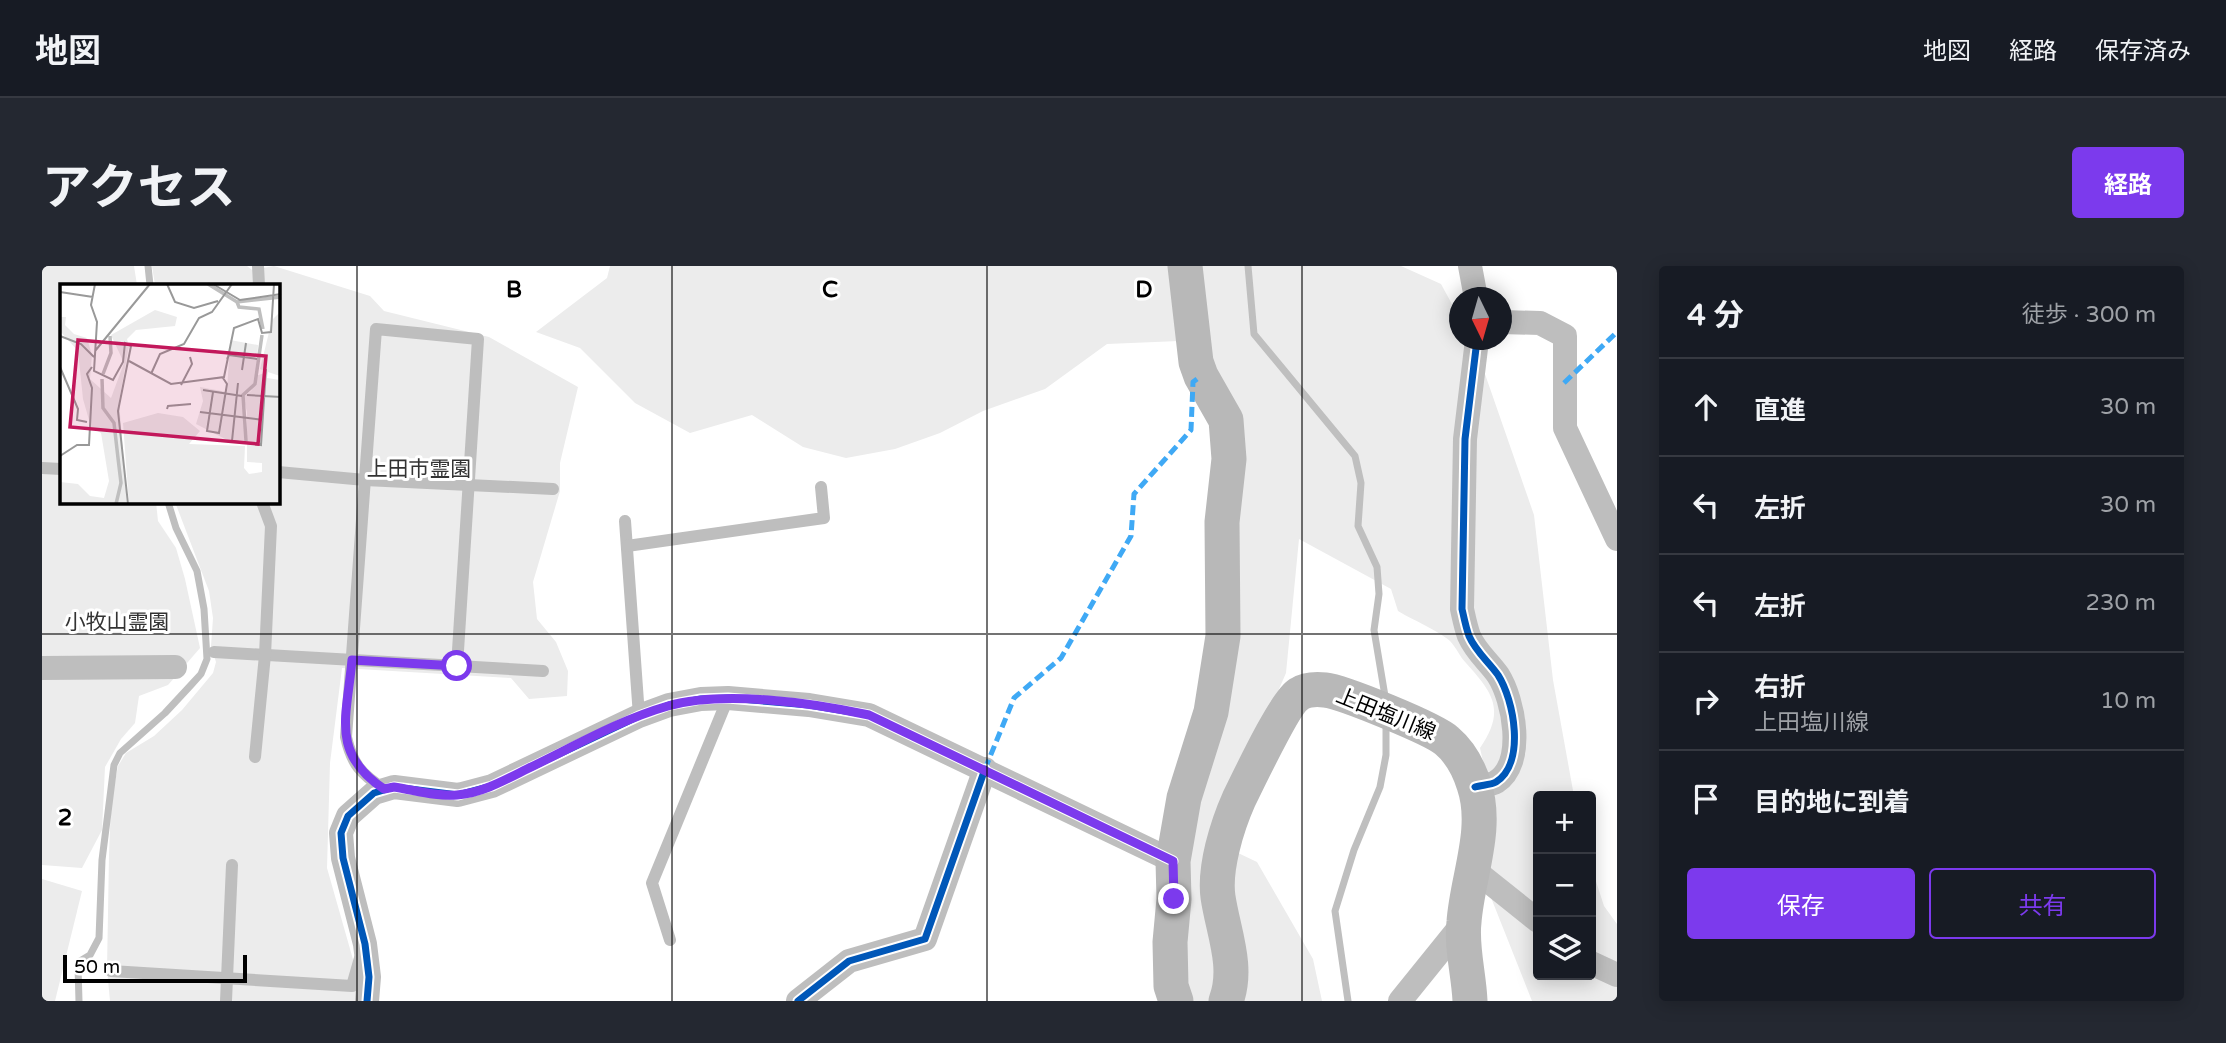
<!DOCTYPE html>
<html lang="ja">
<meta charset="utf-8">
<style>
body{margin:0;font-family:"Varela Round","Noto Sans JP",sans-serif;background:#242831;color:#f1f3f6}
.controls{position:absolute;right:21px;bottom:21px;display:grid;overflow:hidden;border-radius:7px;box-shadow:0 4px 18px #0003}
.controls button{width:63px;height:63px;display:grid;place-items:center;padding:0;border:0;border-bottom:2px solid #363941;background:#171b24;color:#f1f3f6;font:35px sans-serif}
.compass{position:absolute;left:1407px;top:21px;width:63px;height:63px;border-radius:50%;background:#171b24;box-shadow:0 4px 18px #0003;rotate:175deg}
.scale{position:absolute;left:21px;bottom:18px;width:184px;box-sizing:border-box;padding-left:7px;border:4px solid #000;border-top:0;font-size:19px;line-height:24px;white-space:nowrap;color:#000;-webkit-text-stroke:5px #fff;paint-order:stroke}
.stop{position:absolute;width:21px;height:21px;margin:-16px;border:5px solid #7c3aed;border-radius:50%;background:#fff}
.stop.end{background:#7c3aed;border-color:#fff;box-shadow:0 2px 7px #0008}
.list{margin:0;padding:0;list-style:none}
h2{display:flex;justify-content:space-between;align-items:center;height:91px;margin:0;padding:0 28px;font-size:30px}
h2 small{font-size:23px;font-weight:400;color:#9ea1a6}
.list li{display:grid;grid-template-columns:46px 1fr auto;gap:21px;align-items:center;box-sizing:border-box;height:98px;padding:0 28px;border-top:2px solid #363941}
.list b{display:block;font-size:26px;white-space:nowrap}
.list p{margin:0;font-size:23px;white-space:nowrap;color:#9ea1a6}
.list em{font-size:23px;font-style:normal;color:#9ea1a6}
.actions{display:flex;gap:14px;padding:21px 28px}
.actions a{flex:1;padding:16px 0;border:2px solid #7c3aed;border-radius:7px;text-align:center;font-size:24px;color:#7c3aed}
.actions .main{background:#7c3aed;color:#fff}
.icon{flex:none;width:38px;height:38px;fill:none;stroke:currentColor;stroke-width:2;stroke-linecap:round;stroke-linejoin:round}
.map{position:relative;flex:none;width:1575px;height:735px;overflow:hidden;border-radius:7px}
header{display:flex;align-items:center;gap:42px;box-sizing:border-box;height:98px;padding:0 35px;background:#171b24;border-bottom:2px solid #363941}
header strong{font-size:33px}
nav{display:flex;gap:38px;margin-inline-start:auto;font-size:24px}
.intro{display:flex;align-items:center;justify-content:space-between;box-sizing:border-box;height:168px;padding:0 42px}
h1{margin:0;font-size:49px}
.button{padding:18px 32px;border-radius:7px;background:#7c3aed;color:#fff;font-size:24px;font-weight:700}
main{display:flex;gap:42px;padding:0 42px}
aside{flex:1;background:#171b24;border-radius:7px;box-shadow:0 4px 18px #0003}
.map>svg:first-child{display:block}
.green{fill:#ececec}
.lines{fill:none;stroke-linecap:round;stroke-linejoin:round}
.stream{stroke:#bfbfbf;stroke-width:7}
.service{stroke:#bebebe;stroke-width:12}
.minor{stroke:#bebebe;stroke-width:24}
.secondary{stroke:#b8b8b8;stroke-width:35}
.quiet{stroke:#3fa9f5;stroke-width:5;stroke-dasharray:10 5;stroke-linecap:butt}
.cycleway-casing{stroke:#fff;stroke-width:11}
.cycleway{stroke:#0057b8;stroke-width:7}
.route{stroke:#7c3aed;stroke-width:9}
.grid{fill:none;stroke:#000;stroke-width:2;stroke-opacity:0.55}
.labels{text-anchor:middle;stroke-width:6;stroke-linejoin:round;paint-order:stroke}
.park-label{font-size:21px;fill:#333;stroke:#fff}
.street-label{font-size:21px;fill:#000;stroke:#fff}
.inset-river{fill:none;stroke:#bfbfbf;stroke-width:3.5}
.inset-road{fill:none;stroke:#999;stroke-width:2}
.view{fill:#c2185b;fill-opacity:0.15;stroke:#c2185b;stroke-width:3.5}
.inset-edge{fill:none;stroke:#000;stroke-width:3.5}
.grid-label{font-size:23px;text-anchor:middle;font-weight:bold;fill:#000;stroke:#fff;stroke-width:6;stroke-linejoin:round;paint-order:stroke}
</style>
<header>
<strong>地図</strong>
<nav><a>地図</a><a>経路</a><a>保存済み</a></nav>
</header>
<div class="intro"><h1>アクセス</h1><a class="button">経路</a></div>
<main>
<div class="map">
<svg width="1575" height="735" viewBox="0 0 1575 735">
<rect width="100%" height="100%" fill="#fff"/>
<g class="green">
<path d="M0 0H92L95 19H19V236H114L116 255 134 282 143 313 158 382 126 419 97 430 93 457 79 473 63 501 60 564 40 602 0 599Z"/>
<path d="M110 0H205L210 4 232 0 328 30 342 45 447 71 536 121 518 197V225L491 316 495 353 514 376 526 405 525 430 487 433 469 412 300 402 288 497 285 602 314 704 316 735H68L65 703 67 589 69 537 76 500 84 487 112 470 140 444 171 407 174 396 169 380 171 352 167 325 133 236H236V19H113Z"/>
<path d="M568 0H1134L1137 75 1065 78 1003 123 941 145 898 167 853 183 804 192 761 181 710 149 648 167 593 137 538 82 494 66 565 12Z"/>
<path d="M1151 0H1359L1399 18 1417 51 1418 74H1429L1435 85 1492 249 1511 414 1532 530H1496V709H1549V600L1562 640 1575 658V735H1490L1444 619V509L1438 482C1464 444 1451 427 1424 397 1418 391 1414 381 1408 375 1397 365 1369 353 1356 345L1349 323 1257 273 1244 407 1171 575 1215 596 1271 693 1280 735H1149L1137 680 1141 633 1189 316 1160 94Z"/>
<path d="M0 613 40 625 13 735H0Z"/>
</g>
<g class="lines">
<g class="stream">
<path d="M106 0 108 19"/>
<path d="M1206 0 1212 68 1313 190 1319 217 1316 260 1335 301 1337 328 1332 364 1343 430"/>
<path d="M37 735 36 700 38 695 48 689 57 672 60 594 72 499 78 487 123 447 149 419 159 408 165 393 162 343 155 305 134 262 126 236"/>
<path d="M1306 735 1293 645 1312 584 1338 521 1344 489V459"/>
</g>
<g class="service">
<path d="M216 0 217 19"/>
<path d="M0 202 19 203"/>
<path d="M236 206 323 214 511 223"/>
<path d="M583 255 597 450"/>
<path d="M585 280 782 252 779 221"/>
<path d="M172 386 501 405"/>
<path d="M213 491 223 389 229 260 220 236"/>
<path d="M342 523C319 508 310 498 304 471L334 63 436 73 415 400"/>
<path d="M628 674 610 617 686 432"/>
<path d="M69 705 310 720 318 692"/>
<path d="M184 735 190 599"/>
</g>
<g class="minor">
<path d="M1428 0 1434 32"/>
<path d="M1460 56 1498 57 1523 70V162L1575 273"/>
<path d="M0 402 133 401"/>
<path d="M1433 521C1439 519 1449 519 1454 516 1484 497 1472 434 1456 409 1446 395 1434 386 1427 370 1424 362 1422 352 1420 343L1423 173 1435 74"/>
<path d="M1431 603 1496 655"/>
<path d="M1549 697 1575 709"/>
<path d="M325 735 327 711 323 678 301 592 299 567 306 550 332 527 352 521 416 529 450 520 597 450 627 439 659 433 686 432 767 439 827 449 1131 595"/>
<path d="M756 735 807 695 883 673 943 503"/>
<path d="M1358 735 1421 657"/>
</g>
<g class="secondary">
<path d="M1134 735 1129 720 1128 676 1132 633 1131 595 1142 532 1169 446 1181 370 1180 256 1187 193 1184 154 1159 110 1154 96 1143 0"/>
<path d="M1184 735C1197 701 1181 665 1176 631 1172 602 1185 560 1197 533 1206 515 1243 436 1257 428 1265 423 1274 423 1283 424 1301 426 1392 463 1405 475 1418 486 1427 503 1432 519 1447 563 1425 612 1422 656 1419 681 1427 709 1428 735"/>
</g>
<g class="quiet">
<path d="M1522 117 1575 66"/>
<path d="M943 503 972 432 1019 392 1089 270 1092 228 1149 164 1151 116 1159 110"/>
</g>
<g class="cycleway-casing">
<g id="cycleway">
<path d="M1433 521C1439 519 1449 519 1454 516 1484 497 1472 434 1456 409 1446 395 1434 386 1427 370 1424 362 1422 352 1420 343L1423 173 1435 74"/>
<path d="M325 735 327 711 323 678 301 592 299 567 306 550 332 527 352 521 416 529 450 520 597 450 627 439 659 433 686 432 767 439 827 449 1131 595"/>
<path d="M756 735 807 695 883 673 943 503"/>
</g>
</g>
<use href="#cycleway" class="cycleway"/>
</g>
<g class="lines">
<path class="route" d="M415 400 310 394C305 450 288 487 342 523L352 521C372 524 395 531 415 529 440 527 463 514 485 503 531 481 577 454 626 440 682 424 771 437 827 449L1131 595 1132 633"/>
</g>
<path class="grid" d="M315 0V735M630 0V735M945 0V735M1260 0V735M0 368H1575"/>
<g class="labels">
<g class="park-label">
<text x="377" y="210">上田市霊園</text>
<text x="75" y="363">小牧山霊園</text>
</g>
<g class="street-label">
<text transform="translate(1344 448) rotate(22)" y="7">上田塩川線</text>
</g>
</g>
<g transform="translate(18 18)">
<rect width="220" height="220" fill="#fff"/>
<path d="M95 26 117 33 115 42 76 46 67 55 69 62 59 117 67 220H0V198L18 200 30 212 44 214 49 197 41 149 31 143 23 115 18 67 0 47V33H6L5 41 14 50 27 54 32 71 30 95 51 114 64 79 51 51ZM220 28V92L208 88 207 94 220 96V220H69L63 139 98 129 123 133 140 147 129 160 185 162 184 184 189 190 202 188V179L187 178V128L183 113 191 107 196 97 182 111 185 159 171 158 136 140 143 117 140 103 167 108 170 56 198 61 196 92 207 88 200 85 212 36Z" fill="#ececec"/>
<path class="inset-river" d="M148 0 177 18 221 13M177 18 179 23 199 25 203 45M43 90 51 69 50 52M42 95 43 124 54 139 58 174 61 199 56 220M186 157 183 111 195 100 202 51"/>
<path class="inset-road" d="M35 0 31 21 37 38 34 87 53 96 63 78 65 59 71 62 58 127 68 220M107 0 115 18 134 24 158 17M153 0 180 16 221 10M0 8 33 13M0 52 21 60 34 73M35 67 90 0M167 75 169 71 197 75M69 77 111 100 164 93 174 44 198 35 202 49 211 48 214 0M0 83 18 125 17 136 27 138M182 86 186 59M91 90 100 70 124 60 139 34 152 28 172 0M178 99 172 157 201 161 206 85M121 101 132 80 130 73M143 106 182 112M153 108 147 147 159 149 167 100 163 94M187 111 221 113M107 125 108 122 131 120M140 128 203 136M0 172 17 161H29L32 104 27 90 32 83"/>
<path class="view" d="M18 56 206 72 198 160 10 143Z"/>
<rect width="220" height="220" class="inset-edge"/>
</g>
<g class="grid-label">
<text x="472" y="31">B</text>
<text x="788" y="31">C</text>
<text x="1102" y="31">D</text>
<text x="23" y="559">2</text>
</g>
</svg>
<div class="controls">
<button>+</button>
<button>−</button>
<button><svg class="icon" aria-label="layers" viewBox="0 0 24 24"><path d="M12 4l9 5-9 5-9-5zM3 14l9 5 9-5"/></svg></button>
</div>
<svg class="compass" viewBox="-18 -18 36 36"><path d="M0-13l5 13h-10z" fill="#e53935"/><path d="M0 13l5-13h-10z" fill="#9ea1a6"/></svg>
<div class="scale">50 m</div>
<div class="stop" style="left:415px;top:400px"></div>
<div class="stop end" style="left:1132px;top:633px"></div>
</div>
<aside>
<h2>4 分<small>徒歩 · 300 m</small></h2>
<ul class="list">
<li><svg class="icon" aria-label="ahead" viewBox="0 0 24 24"><path d="M12 20V5M6 11l6-6 6 6"/></svg><div><b>直進</b></div><em>30 m</em></li>
<li><svg class="icon" aria-label="left" viewBox="0 0 24 24"><path d="M17 20v-9H6M10 6l-5 5 5 5"/></svg><div><b>左折</b></div><em>30 m</em></li>
<li><svg class="icon" aria-label="left" viewBox="0 0 24 24"><path d="M17 20v-9H6M10 6l-5 5 5 5"/></svg><div><b>左折</b></div><em>230 m</em></li>
<li><svg class="icon" aria-label="right" viewBox="0 0 24 24"><path d="M7 20v-9h11M14 6l5 5-5 5"/></svg><div><b>右折</b><p>上田塩川線</p></div><em>10 m</em></li>
<li><svg class="icon" aria-label="arrive" viewBox="0 0 24 24"><path d="M6 21V4h12l-3 4 3 4H6"/></svg><div><b>目的地に到着</b></div></li>
</ul>
<div class="actions"><a class="main">保存</a><a>共有</a></div>
</aside>
</main>
